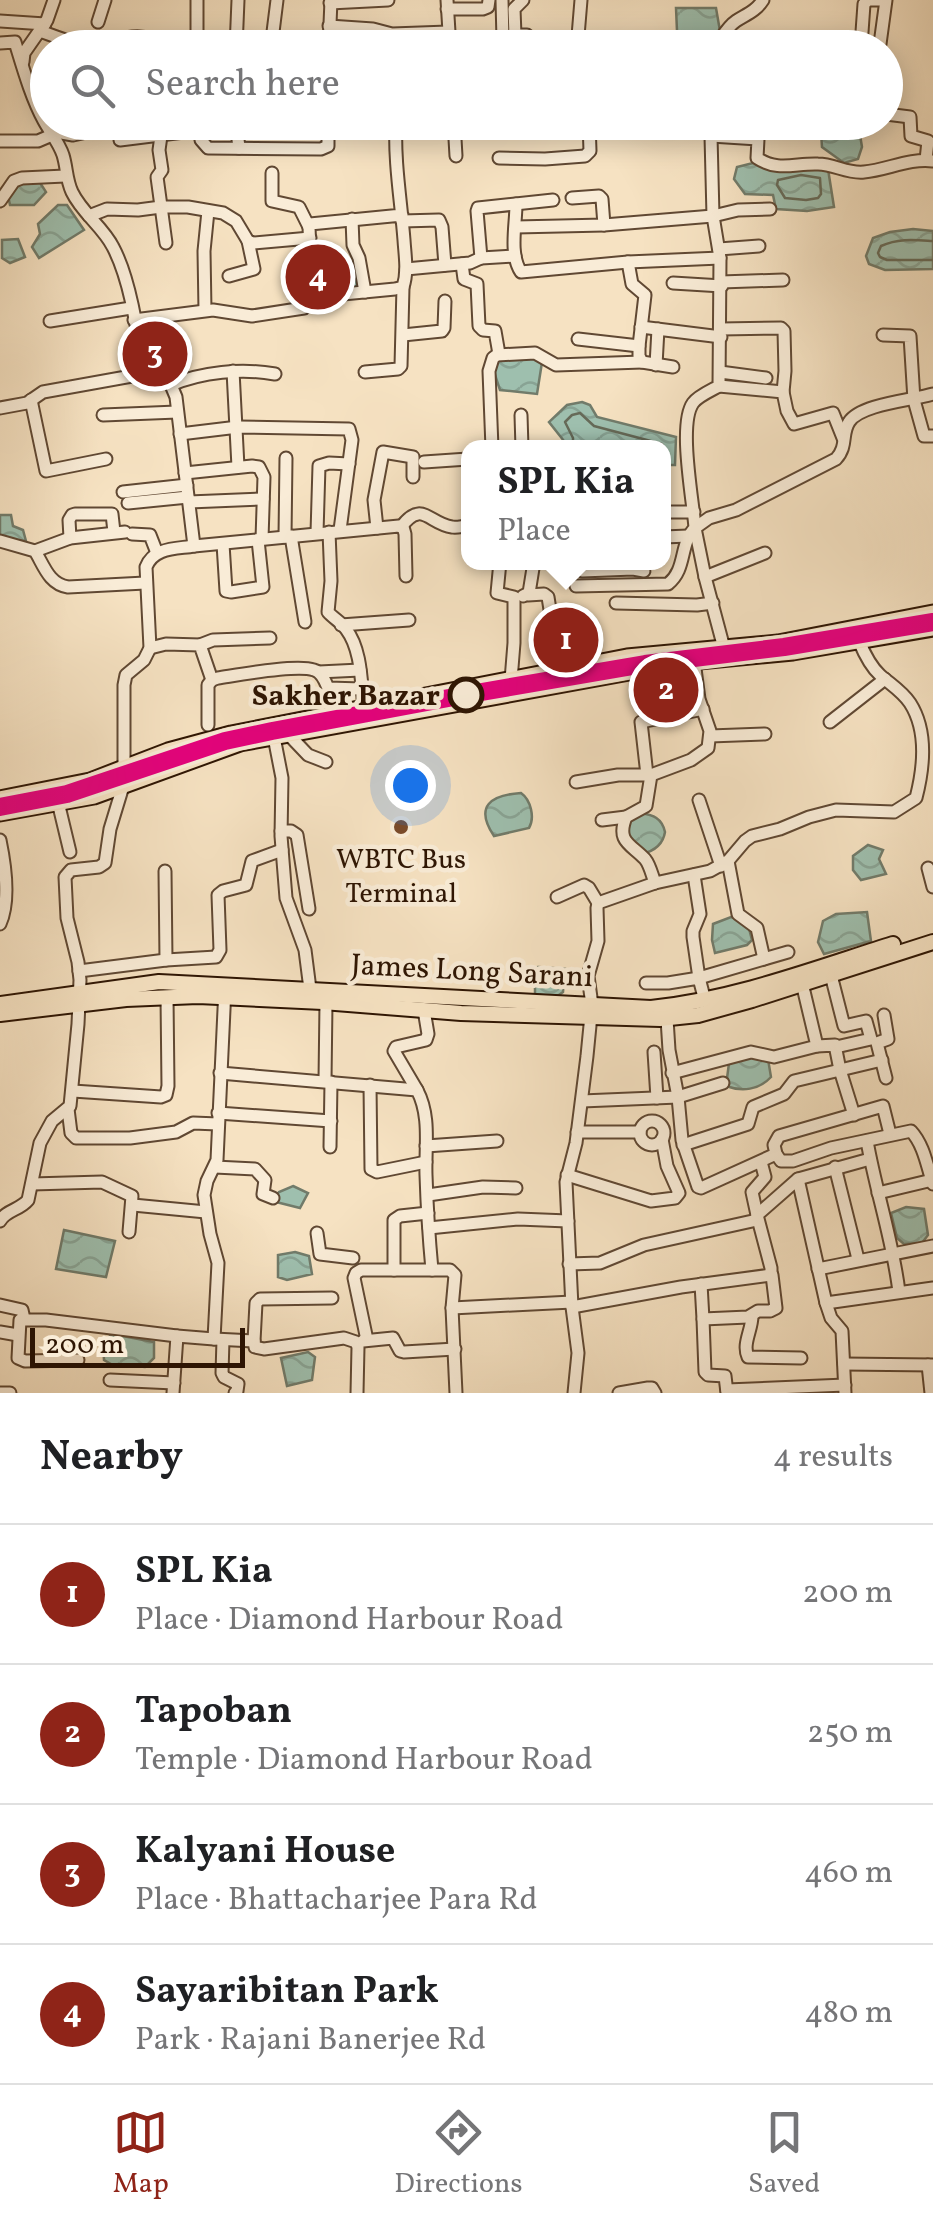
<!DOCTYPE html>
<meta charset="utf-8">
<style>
body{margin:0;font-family:Vollkorn,serif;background:#f6f6f6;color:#202124}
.scale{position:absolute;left:30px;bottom:25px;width:215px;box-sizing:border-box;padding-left:10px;border:5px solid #2e1503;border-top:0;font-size:28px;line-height:35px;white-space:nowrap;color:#2e1503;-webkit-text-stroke:8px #f9ecd7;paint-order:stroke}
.you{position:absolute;left:410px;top:785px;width:35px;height:35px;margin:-25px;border:8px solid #fff;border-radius:50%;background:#1a73e8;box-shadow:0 0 0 15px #1a73e833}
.badge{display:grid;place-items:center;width:65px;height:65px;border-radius:50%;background:#8f2418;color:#fff;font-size:32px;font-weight:700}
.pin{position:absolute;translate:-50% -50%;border:5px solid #fff;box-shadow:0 2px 10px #0006}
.popup{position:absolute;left:461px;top:440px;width:210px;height:130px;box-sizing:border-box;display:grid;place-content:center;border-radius:20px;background:#fff;filter:drop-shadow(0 2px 8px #0005);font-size:32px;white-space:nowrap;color:#757577}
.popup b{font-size:38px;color:#202124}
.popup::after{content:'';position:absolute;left:50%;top:100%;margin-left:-20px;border:20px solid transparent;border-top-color:#fff}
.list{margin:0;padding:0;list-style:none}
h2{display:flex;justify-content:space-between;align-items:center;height:130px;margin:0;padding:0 40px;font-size:42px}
h2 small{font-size:32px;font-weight:400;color:#757577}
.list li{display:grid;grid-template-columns:65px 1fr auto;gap:30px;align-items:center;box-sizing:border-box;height:140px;padding:0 40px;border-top:2px solid #e0e0e0}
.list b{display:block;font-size:38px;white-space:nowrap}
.list p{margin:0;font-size:32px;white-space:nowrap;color:#757577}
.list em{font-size:32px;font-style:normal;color:#757577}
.icon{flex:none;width:55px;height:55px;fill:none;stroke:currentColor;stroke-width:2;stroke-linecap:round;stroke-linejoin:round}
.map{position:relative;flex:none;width:933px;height:1393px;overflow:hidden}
.search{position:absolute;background:#fff;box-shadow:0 5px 25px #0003;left:30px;right:30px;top:30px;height:110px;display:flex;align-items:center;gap:25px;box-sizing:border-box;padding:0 35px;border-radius:55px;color:#757577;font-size:38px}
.sheet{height:690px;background:#fff}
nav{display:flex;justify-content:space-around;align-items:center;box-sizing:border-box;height:140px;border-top:2px solid #e0e0e0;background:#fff;font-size:28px;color:#757577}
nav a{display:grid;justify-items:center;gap:5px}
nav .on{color:#8f2418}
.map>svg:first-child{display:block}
.water{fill:url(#water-waves);stroke:#717b6a;stroke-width:2.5}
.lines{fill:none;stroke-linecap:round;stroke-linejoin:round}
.shore{stroke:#666a58;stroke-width:2.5}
.minor-casing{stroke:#604833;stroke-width:15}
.major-casing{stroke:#2e1503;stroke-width:18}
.highway-casing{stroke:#2e1503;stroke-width:19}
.minor{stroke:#f9ecd7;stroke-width:11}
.major{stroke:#f6e2c2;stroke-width:14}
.highway{stroke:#f6e2c2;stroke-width:15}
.metro-1-casing{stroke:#f9ecd7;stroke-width:25}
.metro-1{stroke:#e5007d;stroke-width:18}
.stop-dot{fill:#f9ecd7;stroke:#2e1503;stroke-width:5}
.bus-dot{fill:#7a4b2a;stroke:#f9ecd7;stroke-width:4}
.labels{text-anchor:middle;stroke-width:9;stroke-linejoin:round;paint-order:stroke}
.bus-label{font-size:28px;fill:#2e1503;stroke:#f9ecd7}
.stop-label{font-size:30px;font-weight:bold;fill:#2e1503;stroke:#f9ecd7;text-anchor:end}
.street-label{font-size:30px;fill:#2e1503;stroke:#f9ecd7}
</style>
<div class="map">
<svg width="933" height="1393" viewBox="0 0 933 1393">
<defs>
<pattern id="water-waves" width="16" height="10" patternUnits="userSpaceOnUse" patternTransform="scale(2.5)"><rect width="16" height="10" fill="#9ebfae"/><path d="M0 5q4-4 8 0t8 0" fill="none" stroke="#88a394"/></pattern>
</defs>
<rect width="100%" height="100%" fill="#f6e2c2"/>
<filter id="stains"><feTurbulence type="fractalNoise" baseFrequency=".002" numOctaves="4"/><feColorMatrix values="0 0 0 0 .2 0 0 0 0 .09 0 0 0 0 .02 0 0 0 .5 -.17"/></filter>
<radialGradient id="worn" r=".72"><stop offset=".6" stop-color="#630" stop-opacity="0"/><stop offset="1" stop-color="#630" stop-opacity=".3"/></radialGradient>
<g class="water">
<path d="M676 8H716L720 31 710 47H706L677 31Z"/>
<path d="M825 123H852L859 129 862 147 858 159 844 163 822 147 821 132Z"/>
<path d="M757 162 828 169 834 207 807 211 776 209 773 195 745 194 734 179 737 167Z"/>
<path d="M9 181H39L46 192 34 205H10L7 191Z"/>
<path d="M58 205H67L84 230 39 258 32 247 40 234 38 224Z"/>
<path d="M913 229 933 231V269L885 270 869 264 866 256 873 238 890 232Z"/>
<path d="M18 239 25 257 10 263 2 258V240Z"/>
<path d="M356 262 361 289 321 291 320 263Z"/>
<path d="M543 356 537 394 500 390 494 372 498 359Z"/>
<path d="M582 402 590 405 597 417 676 437 675 465H664V448L563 447 564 441 549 422 567 405Z"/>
<path d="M0 515H11L13 526 23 530 26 541 0 539Z"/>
<path d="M521 793C531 800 535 818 529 828L494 836C474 806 491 795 521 793Z"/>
<path d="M641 813C653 815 662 818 665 832 663 845 654 851 642 854L631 846 626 823Z"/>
<path d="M868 845 883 850 879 859 886 874 861 880 853 870V856Z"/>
<path d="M867 912 871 941 824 954 818 942 823 921 836 914Z"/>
<path d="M731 917 747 921 752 940 747 945 715 953 712 940 713 924Z"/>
<path d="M538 967 565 969 563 992 556 997 535 994V971Z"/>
<path d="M760 1054 768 1059 771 1077C759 1090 742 1092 726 1086L729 1063Z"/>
<path d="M293 1186 308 1193 300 1208 272 1201 279 1192Z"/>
<path d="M906 1207 924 1209 928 1235 922 1243 904 1244 897 1238 891 1213Z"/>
<path d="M64 1230 115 1241 106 1277 56 1269Z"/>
<path d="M295 1252 309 1256 312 1274 287 1280 278 1277V1255Z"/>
<path d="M112 1334 154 1342V1358L145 1367 111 1364 104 1360 103 1343Z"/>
<path d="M308 1352 315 1357 312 1380 287 1386 281 1358Z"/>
</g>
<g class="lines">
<g class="shore">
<path d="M801 175 820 178 821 194 818 198 806 200 785 198 777 185 778 180Z"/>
<path d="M933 241C915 240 899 238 881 246L878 253 880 257 887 260H933"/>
<path d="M573 448V438L565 422 572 415 580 413 594 426 662 444 665 448 664 455"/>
</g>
<g class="minor-casing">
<g id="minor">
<path d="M447 0 450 48"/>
<path d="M502 0 503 40"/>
<path d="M330 3 388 0"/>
<path d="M447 9H483L488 7 489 0"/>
<path d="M0 21 45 24"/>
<path d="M98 22 105 0"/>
<path d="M329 26 373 29 392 34 448 32"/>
<path d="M40 31C57 37 77 46 96 45 115 43 131 32 151 39L154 48"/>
<path d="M515 35 514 9 523 0"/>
<path d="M0 43 15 42C23 68 31 97 44 121 50 132 59 143 63 155 67 168 66 179 72 192 82 213 103 227 113 247 130 279 139 338 143 374"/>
<path d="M870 47 861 46 864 4 868 0H885"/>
<path d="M197 48V0"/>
<path d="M236 48 238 0"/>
<path d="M271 48 277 0"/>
<path d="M329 48 331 0"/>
<path d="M502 48 504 37 511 35H527L526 48"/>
<path d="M577 48 581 0"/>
<path d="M714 48C721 39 727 27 736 21 747 14 756 11 763 0"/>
<path d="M736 48 739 45 757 48"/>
<path d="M831 48 861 46"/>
<path d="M870 48 880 44 886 0"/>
<path d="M23 62 24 53 47 20 54 0"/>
<path d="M886 114 910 117 911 136 928 141 926 160"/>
<path d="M163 122 159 150 162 170 157 177 166 243"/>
<path d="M200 122 201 140 208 148 321 149 328 146V122"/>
<path d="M236 122 239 148"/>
<path d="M396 122C394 162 401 201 404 240 405 256 408 272 403 287L395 289 312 297 309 227 310 224 402 215"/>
<path d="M454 122 456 156"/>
<path d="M50 131 73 135 133 122"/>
<path d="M711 136 758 139 757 158C778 172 795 163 818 164 834 164 848 174 864 172 887 170 909 158 933 161"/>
<path d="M120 140 200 130"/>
<path d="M0 141H38L52 135"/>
<path d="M499 158 545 159 585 156 590 151 589 122"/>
<path d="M272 173V201L299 207 309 227"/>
<path d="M572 198 599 196 602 199 604 225"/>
<path d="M0 201 14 181 22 178 65 176"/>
<path d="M516 204C516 225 509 254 521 272L628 262 720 258"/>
<path d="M89 216 107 209 138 210 161 207H188L223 213 236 221 248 241 253 243 310 238"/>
<path d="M352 219 353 245 359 258 365 292"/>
<path d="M402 221 439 220 442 227 445 265"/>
<path d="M516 227 604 225 713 216 738 210 770 209"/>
<path d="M719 249 759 246"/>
<path d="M515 256 481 258 477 211 478 208 553 200"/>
<path d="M628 262 632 284 645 295 639 346"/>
<path d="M462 264 464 279 477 284 479 326 483 330 495 331 499 354"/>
<path d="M406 269 470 263 481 258"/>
<path d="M229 276 254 269 248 241"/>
<path d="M721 282 783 280"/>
<path d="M673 283 722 286"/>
<path d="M205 310 204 251 208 211"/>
<path d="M134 320 213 310 252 316 304 308 312 297"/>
<path d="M50 321 131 308"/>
<path d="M641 327 721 337"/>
<path d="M721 329 781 328 784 331 785 371 783 392"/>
<path d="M403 335 442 331 444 328 445 301"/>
<path d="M883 335 910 336 914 400 924 436H933"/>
<path d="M578 339 639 346V356L642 362 673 367"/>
<path d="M656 365 658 329"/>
<path d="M233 371 238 467"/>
<path d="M365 372 398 369 401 366 403 287"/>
<path d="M720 372 766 378"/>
<path d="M171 385C202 372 241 368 275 374"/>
<path d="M719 386 783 392 787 411 794 424 833 413 843 438"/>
<path d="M31 400 46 471 106 459"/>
<path d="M0 408 27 403 43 392 143 374 164 378 171 385 176 397 194 546C176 549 154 547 146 567L150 648 144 660 126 675 124 685V783L110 829 105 863 99 867 71 870 65 877 67 918 78 962 80 980 78 1024 70 1106 52 1121 40 1143 28 1200C20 1210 6 1210 0 1221"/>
<path d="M103 415 177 412"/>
<path d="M521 415 522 448"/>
<path d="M180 434 238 427 349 429 352 440 340 530"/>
<path d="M492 448 489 371 493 358 497 355 535 353 556 365 642 362"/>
<path d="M424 462 468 459"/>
<path d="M185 473 252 466 259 467 264 477 262 539"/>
<path d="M123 492 187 485"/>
<path d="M189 502 263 499"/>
<path d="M128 503 188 497"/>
<path d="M664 512H694"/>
<path d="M401 527C422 499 429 524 452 527 457 528 463 526 468 526"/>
<path d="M377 528 374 500 383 452 413 457V477"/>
<path d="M329 532 331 581 328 612C333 618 341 622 346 629 362 650 361 683 364 708"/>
<path d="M317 533 319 466 329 463 349 464"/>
<path d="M132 534 150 535 157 553"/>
<path d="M291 536 305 622"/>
<path d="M285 537 286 458"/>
<path d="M664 537 688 536"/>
<path d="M70 538 69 520 72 515 75 514H112L114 532"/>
<path d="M0 541 35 551C44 566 49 584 68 587L145 583"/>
<path d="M223 544 226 591 231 592 263 587 258 540"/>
<path d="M194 546 399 526 403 527 405 534 406 576"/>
<path d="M35 551 70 538 125 532"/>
<path d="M500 562 497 593 514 597V643L511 680"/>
<path d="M582 571 633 569 644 571"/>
<path d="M705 577 765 553"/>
<path d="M576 586 668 584C687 569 679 544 695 528 693 500 678 424 693 403 698 396 712 390 719 386L720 258 713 216 711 136 705 122"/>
<path d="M528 595 544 594 548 597 557 654"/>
<path d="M523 596 529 593 534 562"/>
<path d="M616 603 697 605 713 603"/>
<path d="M341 625 409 620"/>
<path d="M200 645 213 640 270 638"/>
<path d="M150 648 166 644 200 645 212 680"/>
<path d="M725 652 705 577 695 528 709 518 736 510 836 459C848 446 841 434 849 422 860 404 913 400 933 394"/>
<path d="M319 672 360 670"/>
<path d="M830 722 885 679"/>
<path d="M208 725V685L212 680 218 678C238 675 296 664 314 670 322 672 325 681 328 688L362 689"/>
<path d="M288 734 308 755 326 762"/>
<path d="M710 736 765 734"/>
<path d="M274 737 282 778 281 836 286 898 305 950 310 989"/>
<path d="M647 775 641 722 703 709"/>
<path d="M576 782 618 775H651"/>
<path d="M699 800 721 866"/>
<path d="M58 802 70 852"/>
<path d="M602 820 626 817"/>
<path d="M281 831H291L297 835 309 909"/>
<path d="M0 840C5 864 10 902 0 924"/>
<path d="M728 861 738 914 757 928 764 959"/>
<path d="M928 868 933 887"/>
<path d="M165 871 166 960"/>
<path d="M694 875 700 914 693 931V937L699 978 788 952"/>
<path d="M655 883C652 875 650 865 645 859 631 844 616 842 626 817L646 806 651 775 691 760 708 748 710 731 699 699 694 661"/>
<path d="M557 897 584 885 589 888 598 903"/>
<path d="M79 971 166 960 216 957 220 950 218 895 223 891 246 885 252 861 282 850"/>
<path d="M831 975 844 1026 866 1021 871 1039 836 1047"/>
<path d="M646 983H668L699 978 705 1001"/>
<path d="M884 1015 888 1039 877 1043 886 1078"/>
<path d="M667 1019 669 1050 678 1097 682 1140 698 1187 701 1188 776 1154 774 1145 779 1136 883 1106 890 1134"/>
<path d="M817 1046 835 1045 840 1070 854 1115"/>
<path d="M654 1052 657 1098"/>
<path d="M220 1073 417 1090C431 1116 425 1147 426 1175 427 1207 429 1238 432 1270H450L455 1275 452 1308 456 1393"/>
<path d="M672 1073 751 1052 774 1057 817 1046 802 983"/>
<path d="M325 1081 326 1003"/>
<path d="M370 1085 371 1169 377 1172 426 1162"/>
<path d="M417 1090 394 1051 396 1047 426 1040 428 1034 424 1010"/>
<path d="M73 1091 161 1097 166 1095 168 1086 167 997"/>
<path d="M582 1101 678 1097 723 1083"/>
<path d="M68 1109 71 1133 76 1138H130L176 1132 193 1123 218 1124"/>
<path d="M218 1113 331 1121"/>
<circle cx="652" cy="1133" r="12"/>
<path d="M577 1132H640"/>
<path d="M867 1141C876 1192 893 1241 899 1292"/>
<path d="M683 1145 748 1124 753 1107 784 1094 794 1081 882 1060"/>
<path d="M426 1146 497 1141"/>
<path d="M330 1147 331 1082"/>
<path d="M776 1154 781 1161H793L831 1148 911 1131C924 1145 927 1166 933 1184"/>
<path d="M215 1167 255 1169 265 1180 263 1194 273 1198"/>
<path d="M835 1167 858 1259"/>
<path d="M567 1175 651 1201 675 1198 679 1193 667 1166 662 1139"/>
<path d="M798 1179 870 1159"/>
<path d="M32 1184 102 1182 132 1196 129 1232"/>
<path d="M878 1193 932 1180"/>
<path d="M428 1195 483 1187 516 1188"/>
<path d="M133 1205 206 1212"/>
<path d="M757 1215 752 1192 765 1177 761 1162"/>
<path d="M429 1228 518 1219 568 1221"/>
<path d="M317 1233 320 1254 353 1258"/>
<path d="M569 1264 600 1263 644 1245 757 1220"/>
<path d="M818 1269 933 1246"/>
<path d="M394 1270V1220L400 1216 428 1213"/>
<path d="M701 1284 703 1319 748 1317 758 1311H770L776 1308 772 1275"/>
<path d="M826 1303 933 1288"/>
<path d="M0 1305 22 1310 24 1319"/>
<path d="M572 1307 681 1287 771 1275V1268L757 1215 798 1179 826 1303 831 1318 842 1331 845 1393"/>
<path d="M452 1308 572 1302"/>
<path d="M752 1316C752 1330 742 1344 748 1357L801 1358"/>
<path d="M703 1319 705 1372 708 1375 725 1376 727 1393"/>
<path d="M0 1332 18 1335"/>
<path d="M214 1339 254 1341 256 1303 260 1299 332 1298"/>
<path d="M223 1340 222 1373 224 1377 238 1384 237 1391 235 1393"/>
<path d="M367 1340 354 1278 356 1273 361 1270H432"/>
<path d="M254 1341 255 1347 264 1349 344 1338 356 1342 358 1347 357 1393"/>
<path d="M363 1341 393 1338 400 1351 404 1352 455 1349"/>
<path d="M78 1360 25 1361 18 1358 20 1320H46L177 1336"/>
<path d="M844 1364 933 1365"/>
<path d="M928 1365 931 1393"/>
<path d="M110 1380 174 1383"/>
<path d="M727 1390 845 1385"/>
<path d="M0 1393H10"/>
<path d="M173 1393 177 1336 214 1339 218 1263 210 1234 204 1195 207 1181 217 1160 225 988"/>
<path d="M574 1393 578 1353 572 1307 566 1182 576 1143 587 1056 592 1005 588 976 598 941 597 908 598 903 655 883 710 871 728 861 745 841 752 836 780 829 809 817 836 810 894 812 916 798C924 767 928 731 910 703 902 691 890 684 880 675 870 666 864 653 859 641"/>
<path d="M619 1393 648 1388H652L655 1393"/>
</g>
</g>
<g class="major-casing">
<g id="major">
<path d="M0 1004 159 982 651 1008C735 999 814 969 893 944"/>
<path d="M0 1014 126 999 198 996 323 1002 461 1013 660 1019 698 1015 752 1000 933 942"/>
</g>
</g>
<g class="highway-casing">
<g id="highway">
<path d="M0 799 90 781 168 751 231 734 627 657 778 643 933 613"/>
<path d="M0 813 94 796 240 743 635 671 699 661 793 652 933 628"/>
</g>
</g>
<use href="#minor" class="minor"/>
<use href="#major" class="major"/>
<use href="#highway" class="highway"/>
<g class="metro-1-casing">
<path id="metro-1" d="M0 807 67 794 225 741 272 731 470 694 645 664 784 647 933 622"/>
</g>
<use href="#metro-1" class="metro-1"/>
</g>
<circle class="stop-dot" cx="466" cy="695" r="16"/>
<circle class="bus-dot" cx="401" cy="827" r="9"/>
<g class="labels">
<g class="bus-label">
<text x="401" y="868">WBTC Bus<tspan x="401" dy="34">Terminal</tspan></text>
</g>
<g class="stop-label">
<text x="440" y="705">Sakher Bazar</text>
</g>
<g class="street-label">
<text transform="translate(472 970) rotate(3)" y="10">James Long Sarani</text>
</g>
</g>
<rect width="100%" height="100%" filter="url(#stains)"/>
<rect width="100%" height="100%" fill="url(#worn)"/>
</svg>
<div class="scale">200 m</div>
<div class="you"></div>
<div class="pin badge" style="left:566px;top:640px">1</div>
<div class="popup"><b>SPL Kia</b>Place</div>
<div class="pin badge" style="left:666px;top:690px">2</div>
<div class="pin badge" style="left:155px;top:354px">3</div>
<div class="pin badge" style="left:318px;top:277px">4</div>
<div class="search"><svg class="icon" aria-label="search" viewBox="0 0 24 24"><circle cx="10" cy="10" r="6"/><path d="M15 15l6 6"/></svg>Search here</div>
</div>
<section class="sheet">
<h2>Nearby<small>4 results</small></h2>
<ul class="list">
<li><span class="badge">1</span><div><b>SPL Kia</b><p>Place · Diamond Harbour Road</p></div><em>200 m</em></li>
<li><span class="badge">2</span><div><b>Tapoban</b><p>Temple · Diamond Harbour Road</p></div><em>250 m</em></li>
<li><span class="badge">3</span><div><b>Kalyani House</b><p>Place · Bhattacharjee Para Rd</p></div><em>460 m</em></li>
<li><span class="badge">4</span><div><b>Sayaribitan Park</b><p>Park · Rajani Banerjee Rd</p></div><em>480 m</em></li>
</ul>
</section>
<nav>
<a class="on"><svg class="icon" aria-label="map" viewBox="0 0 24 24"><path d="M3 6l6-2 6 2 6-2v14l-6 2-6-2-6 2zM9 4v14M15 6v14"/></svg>Map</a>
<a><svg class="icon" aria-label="directions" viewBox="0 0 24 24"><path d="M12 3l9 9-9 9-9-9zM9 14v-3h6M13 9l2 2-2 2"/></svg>Directions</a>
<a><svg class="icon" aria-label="saved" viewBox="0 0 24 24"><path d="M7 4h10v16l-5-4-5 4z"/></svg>Saved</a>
</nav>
